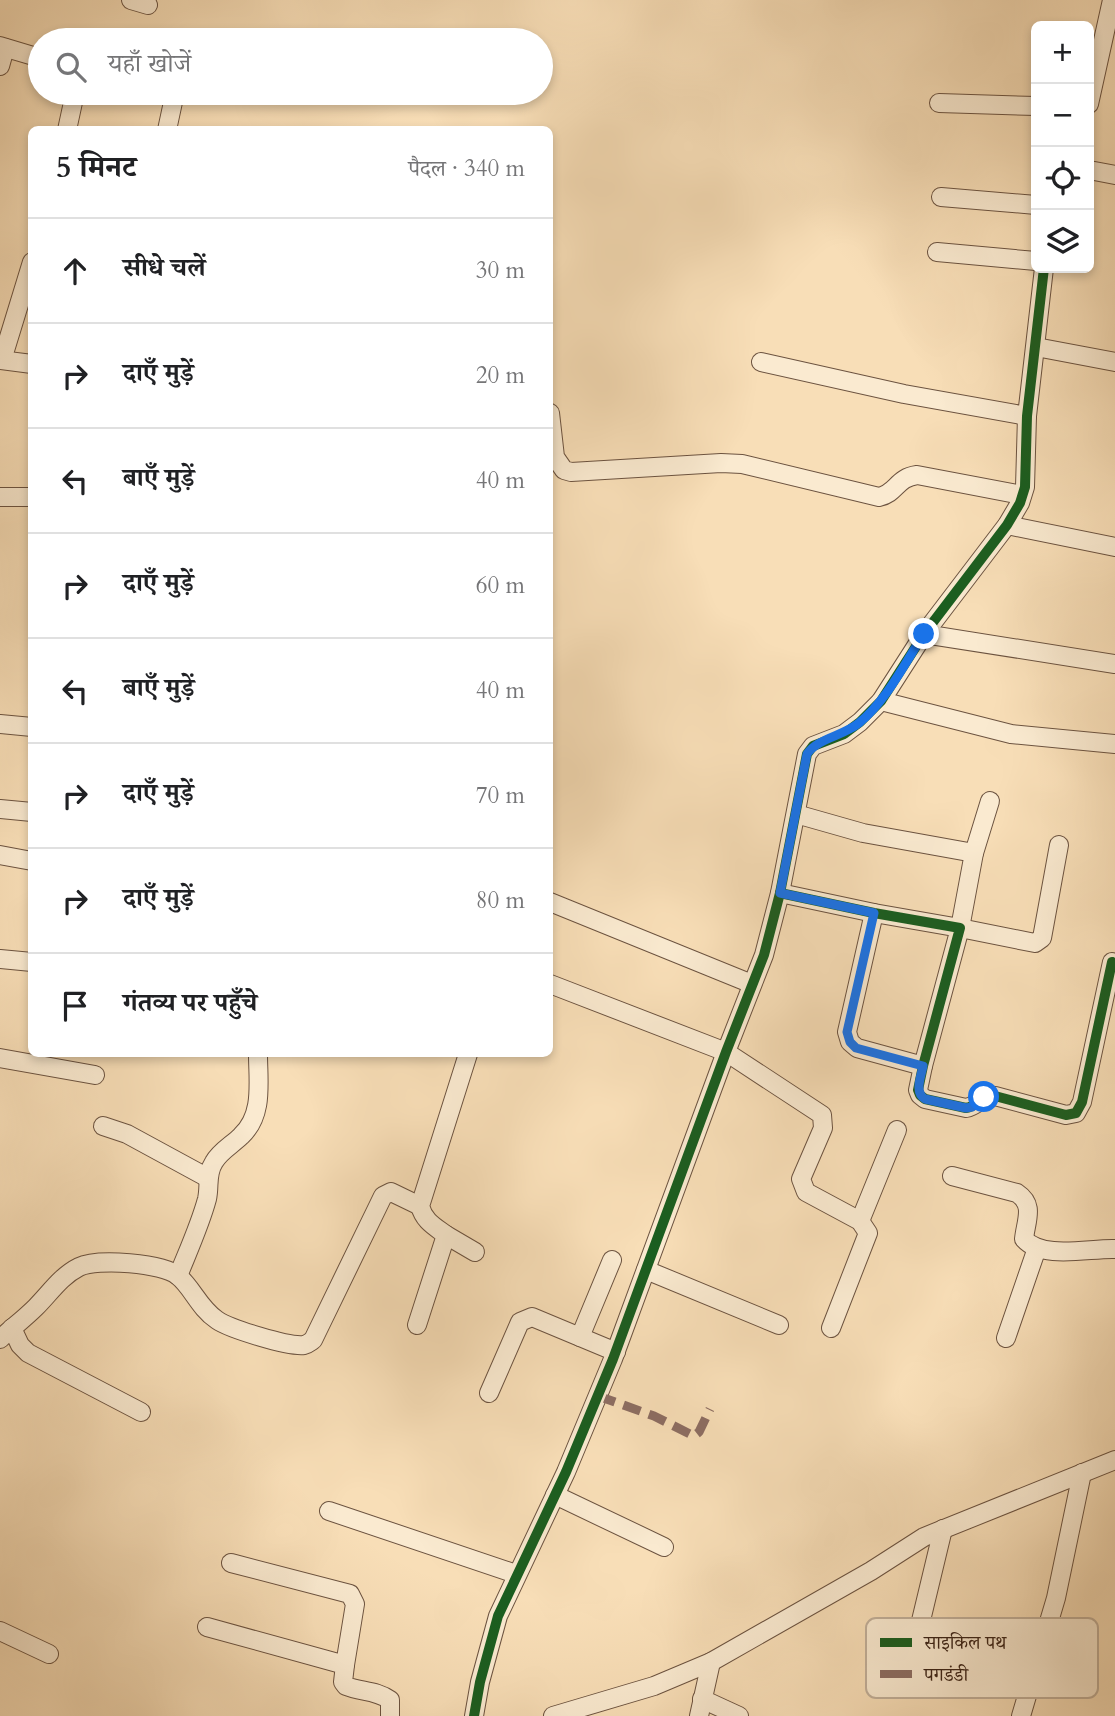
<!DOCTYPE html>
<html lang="hi">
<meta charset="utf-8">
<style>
body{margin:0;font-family:Cardo,"Noto Serif Devanagari",serif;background:#f6f6f6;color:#202124}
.controls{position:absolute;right:21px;top:21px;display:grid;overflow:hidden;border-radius:10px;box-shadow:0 4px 10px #0003}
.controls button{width:63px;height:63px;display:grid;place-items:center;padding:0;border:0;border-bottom:2px solid #e0e0e0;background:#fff;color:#202124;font:35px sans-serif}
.stop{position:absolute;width:21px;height:21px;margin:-16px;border:5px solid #1a73e8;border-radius:50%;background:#fff}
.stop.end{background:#1a73e8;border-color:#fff;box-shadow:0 2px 7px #0008}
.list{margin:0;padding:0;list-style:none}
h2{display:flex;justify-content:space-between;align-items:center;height:91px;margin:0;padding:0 28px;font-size:30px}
h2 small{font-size:23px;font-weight:400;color:#757577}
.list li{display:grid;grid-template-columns:46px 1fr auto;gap:21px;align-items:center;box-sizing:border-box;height:105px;padding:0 28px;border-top:2px solid #e0e0e0}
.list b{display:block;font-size:26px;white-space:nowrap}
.list em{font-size:23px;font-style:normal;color:#757577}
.icon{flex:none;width:38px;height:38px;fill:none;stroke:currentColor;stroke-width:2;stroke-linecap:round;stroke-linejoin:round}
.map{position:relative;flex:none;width:1115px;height:1716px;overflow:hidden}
.search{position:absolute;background:#fff;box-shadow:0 4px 10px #0003;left:28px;top:28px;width:525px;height:77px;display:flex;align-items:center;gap:18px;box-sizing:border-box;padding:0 24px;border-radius:38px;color:#757577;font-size:26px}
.panel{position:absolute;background:#fff;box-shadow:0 4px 10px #0003;left:28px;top:126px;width:525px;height:931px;border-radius:10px}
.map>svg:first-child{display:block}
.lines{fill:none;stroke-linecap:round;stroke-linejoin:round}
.minor-casing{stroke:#6c5340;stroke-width:20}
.minor{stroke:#faead0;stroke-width:18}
.quiet{stroke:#8d6e63;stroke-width:9;stroke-dasharray:18 9;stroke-linecap:butt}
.cycleway-casing{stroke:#faead0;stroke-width:15}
.cycleway{stroke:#1b5e20;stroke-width:10}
.route{stroke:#1a73e8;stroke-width:9}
.key{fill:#faead0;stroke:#c1af99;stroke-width:2}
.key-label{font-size:19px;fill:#3d2518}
</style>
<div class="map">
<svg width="1115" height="1716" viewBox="0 0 1115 1716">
<rect width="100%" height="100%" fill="#f8deb7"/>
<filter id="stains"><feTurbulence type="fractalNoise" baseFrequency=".00286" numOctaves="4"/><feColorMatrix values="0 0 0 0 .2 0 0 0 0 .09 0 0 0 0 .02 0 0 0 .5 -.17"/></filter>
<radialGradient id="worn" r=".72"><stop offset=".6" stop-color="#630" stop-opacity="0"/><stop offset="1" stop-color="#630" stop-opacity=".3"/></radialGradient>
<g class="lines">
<g class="minor-casing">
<g id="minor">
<path d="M131 0 148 5"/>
<path d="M0 46 40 58"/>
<path d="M0 66 5 48"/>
<path d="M164 93 173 102 167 130"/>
<path d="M939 103 1036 106"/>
<path d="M1089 104 1112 0"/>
<path d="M67 130 75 93"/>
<path d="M1089 170 1115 175"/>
<path d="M941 197 1036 205"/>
<path d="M937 252 1036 261"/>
<path d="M1036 347 1115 362"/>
<path d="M0 360 32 364"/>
<path d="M2 360 32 262"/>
<path d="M761 362 904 394 1027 416"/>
<path d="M550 413 555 457 564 470 571 472 721 463 742 464 879 497C897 493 896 478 917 475L1022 495"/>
<path d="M0 497H32"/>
<path d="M1007 525 1115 547"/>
<path d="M924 634 1115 664"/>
<path d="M881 701 1011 734 1115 744"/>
<path d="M0 724 32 727"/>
<path d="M0 809 32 812"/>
<path d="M796 814 863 833 974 853 960 928 1035 943 1042 938 1059 845"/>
<path d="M974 853 990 801"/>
<path d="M0 855 32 861"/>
<path d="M780 893 874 913 960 928 923 1066 918 1090 920 1095 925 1099 966 1108C978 1106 982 1095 995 1096L1066 1115 1076 1113 1082 1102 1112 962"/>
<path d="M550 902 752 984"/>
<path d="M874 913 847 1032 850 1042 857 1048 923 1066"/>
<path d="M0 959 32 962"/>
<path d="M550 984 726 1052 822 1115 823 1128 801 1179 806 1192 860 1221 868 1233 831 1328"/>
<path d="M0 1058 95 1075"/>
<path d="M103 1126 127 1134 208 1178"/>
<path d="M952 1176 1017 1193C1035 1205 1026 1220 1024 1239 1043 1260 1089 1248 1115 1249"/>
<path d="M860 1221 897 1130"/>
<path d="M446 1235 475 1252"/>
<path d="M646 1270 779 1325"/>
<path d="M178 1276C188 1251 200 1225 207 1199 210 1186 206 1174 214 1162 220 1151 232 1145 241 1136 264 1115 258 1082 258 1054"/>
<path d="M417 1325 446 1235C434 1226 424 1221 420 1206L468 1054"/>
<path d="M12 1328 20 1345 28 1353 141 1412"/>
<path d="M580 1337 612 1260"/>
<path d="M1006 1338 1037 1248"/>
<path d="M0 1339C12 1328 25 1318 36 1307 50 1293 61 1276 79 1267 97 1258 163 1263 178 1276 192 1287 199 1308 217 1320 230 1329 289 1347 304 1345 308 1344 310 1342 313 1340L383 1196 391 1192 420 1206"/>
<path d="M489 1393 520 1322 532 1317 616 1352"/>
<path d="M555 1495 664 1547"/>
<path d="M329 1511 516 1574"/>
<path d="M231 1563 350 1594 355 1604 345 1665"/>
<path d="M207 1627 345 1665 343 1682 346 1686C361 1692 376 1690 390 1700V1716"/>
<path d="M0 1631 49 1654"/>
<path d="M912 1658 943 1529"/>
<path d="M702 1699 739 1716"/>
<path d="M474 1716 480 1682 498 1616 566 1472 613 1359 726 1052 764 955 780 893 807 754 813 746 844 734 860 722 881 701 924 634 1007 525 1020 503 1025 487 1027 416 1044 268"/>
<path d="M553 1716 654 1686 711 1662 871 1571 924 1537 1115 1460"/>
<path d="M699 1716 711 1662"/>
<path d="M1021 1716 1056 1598 1082 1473"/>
</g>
</g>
<use href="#minor" class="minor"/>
<path class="quiet" d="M598 1396 654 1416 694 1436 699 1432 710 1409"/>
<g class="cycleway-casing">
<g id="cycleway">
<path d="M780 893 874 913 960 928 923 1066 918 1090 920 1095 925 1099 966 1108C978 1106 982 1095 995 1096L1066 1115 1076 1113 1082 1102 1112 962"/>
<path d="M474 1716 480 1682 498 1616 566 1472 613 1359 726 1052 764 955 780 893 807 754 813 746 844 734 860 722 881 701 924 634 1007 525 1020 503 1025 487 1027 416 1044 268"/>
</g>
</g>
<use href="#cycleway" class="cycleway"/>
</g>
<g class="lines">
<path class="route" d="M924 634C904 664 887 700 859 723 843 736 818 738 807 754L780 893 874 913 847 1032 850 1042 856 1048 923 1066C921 1077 914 1092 925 1099L966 1108 972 1107 984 1097"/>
</g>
<rect x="866" y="1618" width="232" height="80" rx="10" class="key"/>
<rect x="880" y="1638" width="32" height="9" fill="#1b5e20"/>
<rect x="880" y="1670" width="32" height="8" fill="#8d6e63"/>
<g class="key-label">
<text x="924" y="1649">साइकिल पथ</text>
<text x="924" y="1681">पगडंडी</text>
</g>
<rect width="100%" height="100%" filter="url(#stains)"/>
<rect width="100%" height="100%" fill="url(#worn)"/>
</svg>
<div class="controls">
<button>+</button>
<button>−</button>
<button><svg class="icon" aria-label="locate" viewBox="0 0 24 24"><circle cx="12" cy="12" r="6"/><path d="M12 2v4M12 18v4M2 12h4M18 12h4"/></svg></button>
<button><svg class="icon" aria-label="layers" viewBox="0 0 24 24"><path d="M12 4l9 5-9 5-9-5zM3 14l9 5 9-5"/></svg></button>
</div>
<div class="stop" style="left:984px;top:1097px"></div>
<div class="stop end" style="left:924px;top:634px"></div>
<div class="search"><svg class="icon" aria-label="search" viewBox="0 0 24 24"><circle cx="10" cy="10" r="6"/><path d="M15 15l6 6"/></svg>यहाँ खोजें</div>
<section class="panel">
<h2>5 मिनट<small>पैदल · 340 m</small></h2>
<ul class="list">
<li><svg class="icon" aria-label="ahead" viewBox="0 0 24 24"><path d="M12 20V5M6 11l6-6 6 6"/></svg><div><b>सीधे चलें</b></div><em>30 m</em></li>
<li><svg class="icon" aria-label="right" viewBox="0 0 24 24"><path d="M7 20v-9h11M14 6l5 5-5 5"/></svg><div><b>दाएँ मुड़ें</b></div><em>20 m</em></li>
<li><svg class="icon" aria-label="left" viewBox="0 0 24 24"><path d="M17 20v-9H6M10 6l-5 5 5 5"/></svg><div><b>बाएँ मुड़ें</b></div><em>40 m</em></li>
<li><svg class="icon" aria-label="right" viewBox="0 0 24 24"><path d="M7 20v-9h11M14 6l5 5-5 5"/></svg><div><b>दाएँ मुड़ें</b></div><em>60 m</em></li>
<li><svg class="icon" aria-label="left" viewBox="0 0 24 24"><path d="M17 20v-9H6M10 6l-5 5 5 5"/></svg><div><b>बाएँ मुड़ें</b></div><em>40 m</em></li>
<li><svg class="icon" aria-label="right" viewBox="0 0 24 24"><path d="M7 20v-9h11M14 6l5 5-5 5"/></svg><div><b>दाएँ मुड़ें</b></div><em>70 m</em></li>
<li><svg class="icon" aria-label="right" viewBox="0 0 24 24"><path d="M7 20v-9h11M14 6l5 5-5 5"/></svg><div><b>दाएँ मुड़ें</b></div><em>80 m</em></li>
<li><svg class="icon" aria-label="arrive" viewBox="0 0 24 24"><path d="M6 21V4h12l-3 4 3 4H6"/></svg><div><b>गंतव्य पर पहुँचे</b></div></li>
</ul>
</section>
</div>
